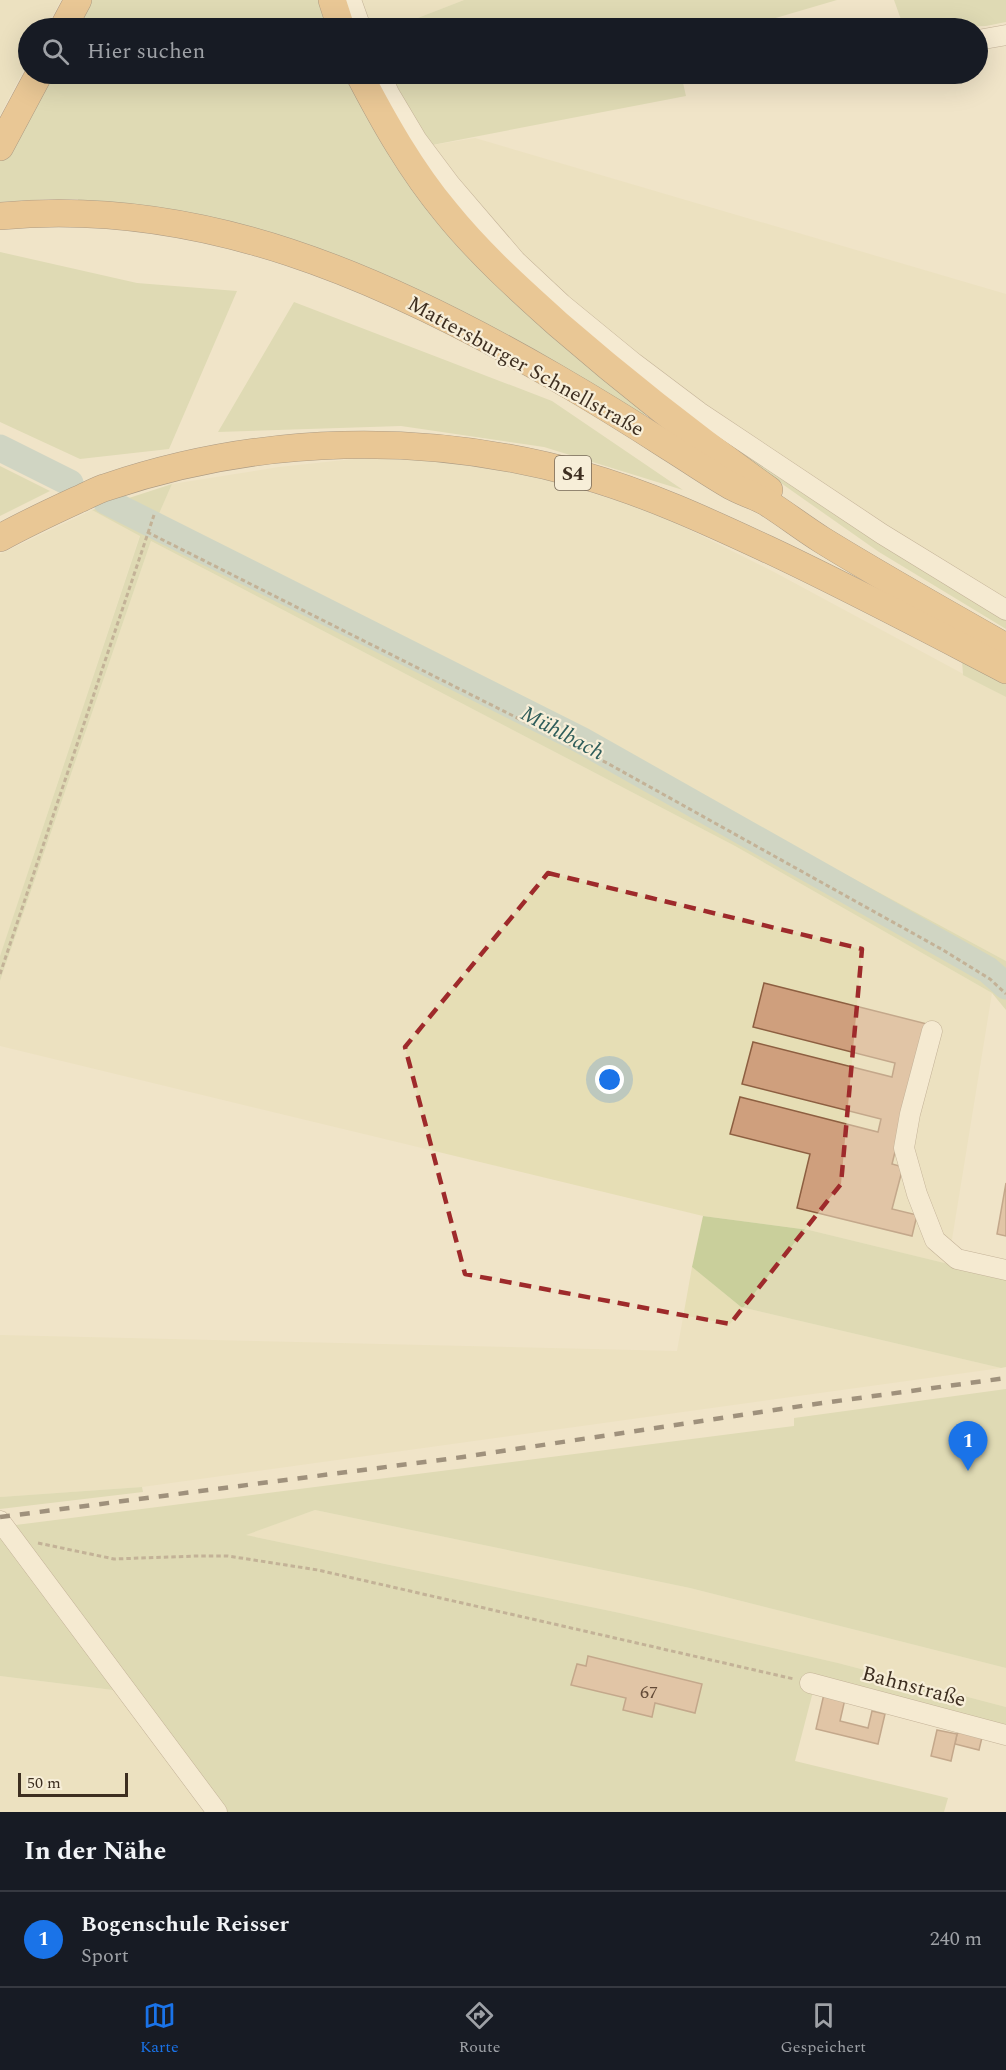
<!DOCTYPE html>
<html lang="de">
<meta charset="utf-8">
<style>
body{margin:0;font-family:Spectral,serif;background:#20242c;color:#f1f3f6}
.scale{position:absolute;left:18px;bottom:15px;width:110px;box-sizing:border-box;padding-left:6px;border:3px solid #3d2e20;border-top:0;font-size:16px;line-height:21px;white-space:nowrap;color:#3d2e20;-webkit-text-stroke:4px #f7eed8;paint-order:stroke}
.you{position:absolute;left:610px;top:1080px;width:21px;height:21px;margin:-15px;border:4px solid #fff;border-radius:50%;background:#1a73e8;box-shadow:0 0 0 9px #1a73e833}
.badge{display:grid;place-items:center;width:39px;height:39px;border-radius:50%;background:#1a73e8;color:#fff;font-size:20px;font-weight:700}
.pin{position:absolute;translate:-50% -50px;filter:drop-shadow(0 2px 3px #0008)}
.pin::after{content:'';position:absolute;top:32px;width:21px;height:18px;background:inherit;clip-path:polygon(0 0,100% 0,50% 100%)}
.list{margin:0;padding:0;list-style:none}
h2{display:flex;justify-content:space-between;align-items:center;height:78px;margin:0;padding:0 24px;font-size:26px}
h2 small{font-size:20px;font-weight:400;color:#9ea1a6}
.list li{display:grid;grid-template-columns:39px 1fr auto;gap:18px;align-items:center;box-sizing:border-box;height:96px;padding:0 24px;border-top:2px solid #363941}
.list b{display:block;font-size:22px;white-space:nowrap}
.list p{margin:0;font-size:20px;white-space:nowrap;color:#9ea1a6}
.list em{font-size:20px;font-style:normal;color:#9ea1a6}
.icon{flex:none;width:33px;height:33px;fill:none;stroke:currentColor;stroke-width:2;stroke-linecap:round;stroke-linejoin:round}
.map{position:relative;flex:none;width:1006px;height:1812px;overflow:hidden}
.search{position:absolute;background:#171b24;box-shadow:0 6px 24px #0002;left:18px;right:18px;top:18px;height:66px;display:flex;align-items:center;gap:15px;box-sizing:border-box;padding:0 21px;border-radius:33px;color:#9ea1a6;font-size:22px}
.sheet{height:174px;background:#171b24}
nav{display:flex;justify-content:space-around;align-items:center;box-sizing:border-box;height:84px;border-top:2px solid #363941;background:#171b24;font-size:16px;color:#9ea1a6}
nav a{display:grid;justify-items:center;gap:3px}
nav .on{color:#1a73e8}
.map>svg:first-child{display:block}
.farmland{fill:#e6deb5}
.green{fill:#c9cf9b}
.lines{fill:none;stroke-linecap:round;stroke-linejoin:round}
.river{stroke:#a9c4bc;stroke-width:27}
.building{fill:#cf9f7d;stroke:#8d5f41;stroke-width:1.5}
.minor-casing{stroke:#8d765c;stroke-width:21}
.highway-casing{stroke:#5b4430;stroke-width:28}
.path{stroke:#8d765c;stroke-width:3;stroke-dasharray:4.5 3;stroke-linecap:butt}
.minor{stroke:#faf1dc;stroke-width:20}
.highway{stroke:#e0a458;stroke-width:27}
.rail{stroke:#3d2e20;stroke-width:4.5;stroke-dasharray:10 10;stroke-linecap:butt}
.marked{fill:none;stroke:#9e2a2b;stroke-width:4.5;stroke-dasharray:12 8;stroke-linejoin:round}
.labels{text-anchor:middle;stroke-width:4.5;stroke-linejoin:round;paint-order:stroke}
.number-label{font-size:18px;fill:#624a37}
.shield{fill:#f7eed8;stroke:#756857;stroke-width:1.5}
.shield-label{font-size:20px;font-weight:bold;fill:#3d2e20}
.street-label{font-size:21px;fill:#3d2e20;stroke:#f7eed8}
.water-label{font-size:22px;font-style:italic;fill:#2f5d5a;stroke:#f7eed8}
</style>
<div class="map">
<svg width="1006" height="1812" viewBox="0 0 1006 1812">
<rect width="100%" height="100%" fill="#f0e4c8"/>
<g class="farmland">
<path d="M0 0H61L46 28H28V62L0 115Z"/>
<path d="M357 0H464L392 28H369Z"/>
<path d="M475 138 1006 294V614L696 416 528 265 427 146Z"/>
<path d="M363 458 457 461 542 478 652 511 774 572 1006 697V961L669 779 158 516 172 484 279 467Z"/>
<path d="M92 510 140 535 0 956V554Z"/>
<path d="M151 541 735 846 992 993 948 1264 809 1230 703 1216 0 1046V981Z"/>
<path d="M692 1267 741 1307 1001 1368 142 1487 0 1497V1335L677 1351Z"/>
<path d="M315 1510 690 1588 1006 1668V1707L838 1663 620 1613 245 1535Z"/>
<path d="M0 1676 121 1691 210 1812H0Z"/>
</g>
<g class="green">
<path d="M78 0H332L341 28H63Z"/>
<path d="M464 0H837L742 28H392Z"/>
<path d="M894 0H1006V22L986 26 904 28Z"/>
<path d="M39 74H359L653 404 636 425 298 255 79 213 78 199H49L0 202V147Z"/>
<path d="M389 74H681L686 96 427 146Z"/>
<path d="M0 252 137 283 237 291 169 449 80 459 0 422Z"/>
<path d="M294 302 552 401 683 490 544 447 401 426 218 432Z"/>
<path d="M696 416 1006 614V629L879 552 731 448Z"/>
<path d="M0 466 50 491 0 516Z"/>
<path d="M172 484 158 516 669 779 1006 961V1010L992 993 735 846 151 541 0 981V956L140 536 92 510Z"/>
<path d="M962 660 1006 682V697L963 675Z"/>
<path d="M703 1216 809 1230 1006 1278V1367L1001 1368 741 1307 692 1267Z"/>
<path d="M1006 1389V1668L690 1588 315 1510 246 1535 620 1613 838 1663 1006 1707V1727L816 1680 795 1761 948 1798 944 1812H210L121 1691 0 1676V1527L794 1426V1418Z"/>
<path d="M142 1487 143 1492 0 1509V1497Z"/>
</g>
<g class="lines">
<g class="river">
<path d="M0 448 70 483"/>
<path d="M106 501 581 740 988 970 1006 986"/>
</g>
</g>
<g class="building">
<path d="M696 74H722V78L698 83Z"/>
<path d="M764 983 927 1024 892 1164 903 1167 892 1209 917 1215 912 1236 797 1208 810 1154 730 1134 740 1097 878 1132 881 1119 742 1084 753 1042 892 1077 895 1063 753 1027Z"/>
<path d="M1006 1183V1236L997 1234Z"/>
<path d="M588 1656 702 1684 695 1713 655 1703 652 1717 623 1710 626 1698 571 1685 577 1664 586 1666Z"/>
<path d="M824 1694 845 1699 840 1721 868 1728 872 1711 885 1714 878 1744 816 1729Z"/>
<path d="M963 1729 983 1733 979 1750 955 1744 957 1734Z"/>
<path d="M937 1730 957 1734 951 1761 931 1756Z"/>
</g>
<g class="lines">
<g class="minor-casing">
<g id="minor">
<path d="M351 0 361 28"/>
<path d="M978 40 1006 35"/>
<path d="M380 74 389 93 417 140 450 184 516 261 562 304 634 363 699 412 882 534 1006 610"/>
<path d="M932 1031 910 1114 904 1148 917 1194 935 1240 957 1259 1006 1270"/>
<path d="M0 1521 217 1812"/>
<path d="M810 1683 1006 1735"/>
</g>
</g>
<g class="highway-casing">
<g id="highway">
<path d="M332 0 341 28"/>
<path d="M63 28 78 0"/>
<path d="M359 74C384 122 411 170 446 212 479 253 519 289 558 324 626 383 696 438 769 490"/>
<path d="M0 147 39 74"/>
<path d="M0 216C202 197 384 278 555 377 593 399 632 423 669 447 690 460 710 474 731 486 742 492 755 496 766 502 785 514 803 528 822 540 882 577 944 612 1006 647"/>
<path d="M0 538C25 524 51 512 77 500 87 496 96 490 107 487 261 435 426 431 582 475 646 493 707 521 767 549 848 587 927 629 1006 670"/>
</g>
</g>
<g class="path">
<path d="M147 532 607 763 943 950 990 979 1006 994"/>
<path d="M0 974 154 515"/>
<path d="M38 1543 114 1559 197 1556H228L318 1570 794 1679"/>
</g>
<use href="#minor" class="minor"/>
<use href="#highway" class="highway"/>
<path class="rail" d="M0 1517 463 1457 808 1405 1006 1378"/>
</g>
<path d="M0 0H1006V1812H0ZM548 873 862 949 841 1184 730 1324 465 1274 405 1047Z" fill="#f0e4c8" fill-opacity=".55" fill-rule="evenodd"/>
<path class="marked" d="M548 873 862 949 841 1184 730 1324 465 1274 405 1047Z"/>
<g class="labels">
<g class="number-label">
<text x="649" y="1698">67</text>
</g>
<rect class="shield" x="555" y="456" width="36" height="34" rx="4.5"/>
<g class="shield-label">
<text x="573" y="480">S4</text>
</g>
<g class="street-label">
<text transform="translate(526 366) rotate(29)" y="7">Mattersburger Schnellstraße</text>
<text transform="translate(914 1686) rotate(15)" y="7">Bahnstraße</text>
</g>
<g class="water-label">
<text transform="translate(563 732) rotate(28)" y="8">Mühlbach</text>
</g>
</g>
</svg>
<div class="scale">50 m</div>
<div class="you"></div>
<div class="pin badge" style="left:968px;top:1471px">1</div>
<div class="search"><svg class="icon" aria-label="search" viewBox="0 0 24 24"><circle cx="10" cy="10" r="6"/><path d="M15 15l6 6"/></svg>Hier suchen</div>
</div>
<section class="sheet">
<h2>In der Nähe<small></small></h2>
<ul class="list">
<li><span class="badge">1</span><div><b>Bogenschule Reisser</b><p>Sport</p></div><em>240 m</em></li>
</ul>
</section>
<nav>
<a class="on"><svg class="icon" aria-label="map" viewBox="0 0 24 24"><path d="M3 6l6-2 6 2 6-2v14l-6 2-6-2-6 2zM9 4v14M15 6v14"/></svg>Karte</a>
<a><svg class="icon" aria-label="directions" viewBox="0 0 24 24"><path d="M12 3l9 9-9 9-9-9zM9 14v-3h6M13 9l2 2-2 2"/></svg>Route</a>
<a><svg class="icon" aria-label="saved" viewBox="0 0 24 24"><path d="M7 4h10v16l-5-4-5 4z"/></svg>Gespeichert</a>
</nav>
